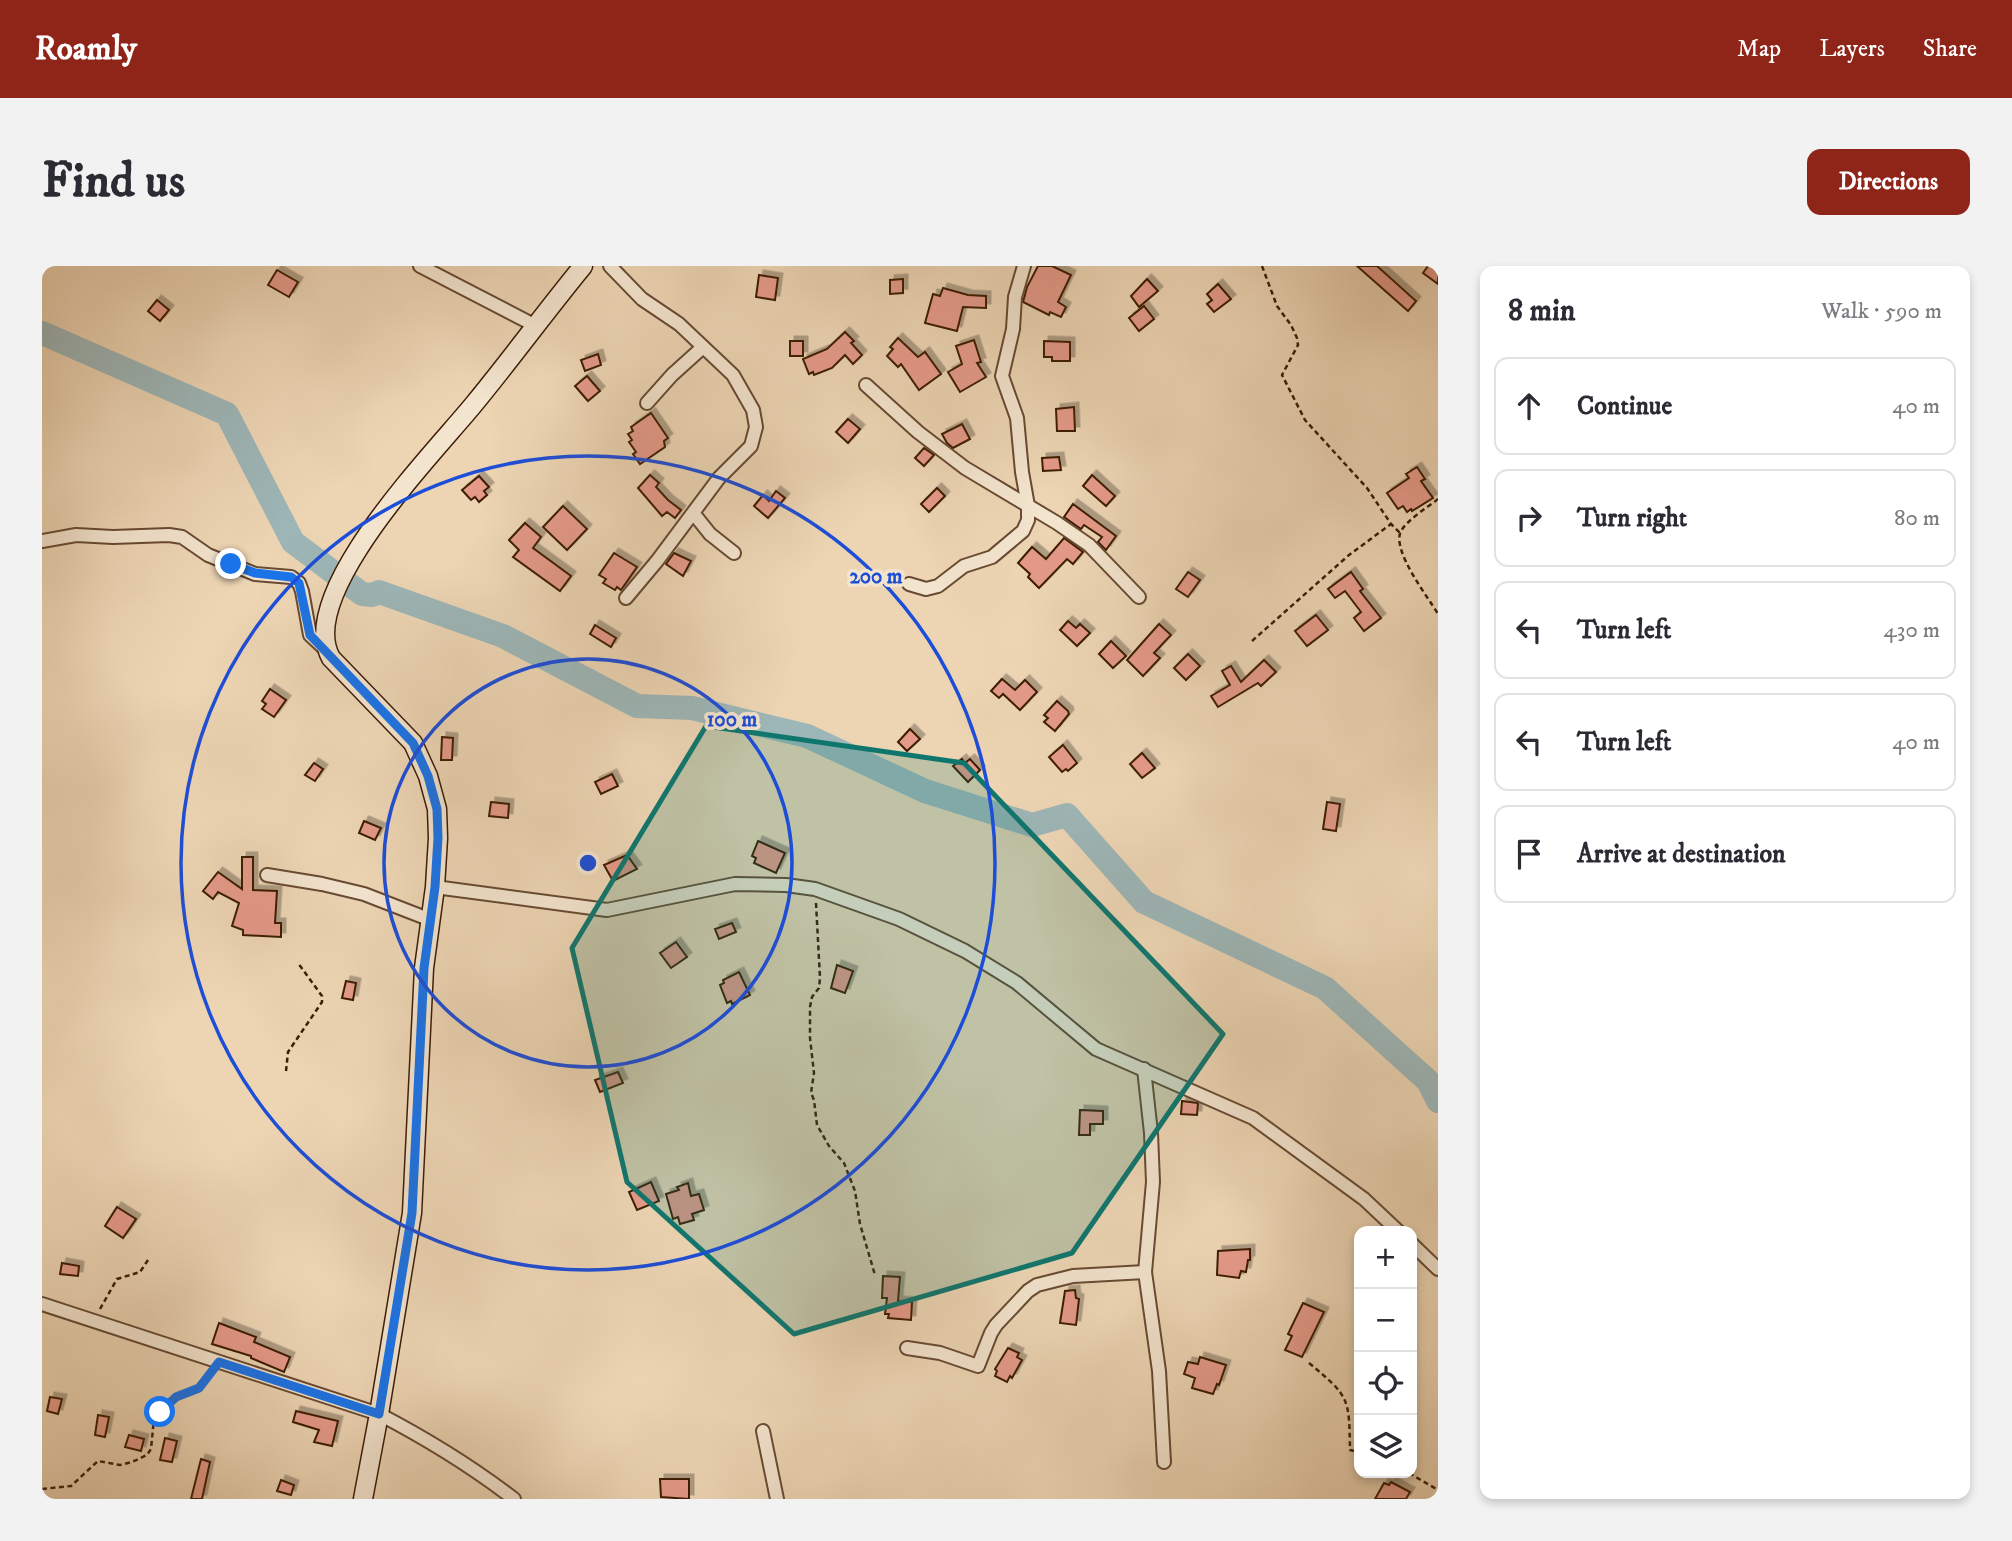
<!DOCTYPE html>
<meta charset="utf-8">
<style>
body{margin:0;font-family:"IM FELL DW Pica",serif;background:#f2f2f3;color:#2b2b33}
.controls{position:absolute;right:21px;bottom:21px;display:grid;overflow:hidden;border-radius:14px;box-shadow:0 4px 10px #0003}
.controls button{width:63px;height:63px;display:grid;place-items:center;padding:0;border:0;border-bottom:2px solid #e1e1e2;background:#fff;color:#2b2b33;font:35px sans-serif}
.stop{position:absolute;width:21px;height:21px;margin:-16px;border:5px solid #1a73e8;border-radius:50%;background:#fff}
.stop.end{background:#1a73e8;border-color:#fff;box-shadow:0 2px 7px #0008}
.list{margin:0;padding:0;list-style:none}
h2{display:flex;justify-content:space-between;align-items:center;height:91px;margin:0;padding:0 28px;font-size:30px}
h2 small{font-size:23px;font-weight:400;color:#7c7c81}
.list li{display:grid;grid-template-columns:46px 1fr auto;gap:21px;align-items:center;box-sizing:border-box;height:98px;margin:0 14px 14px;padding:0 14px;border:2px solid #e1e1e2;border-radius:14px}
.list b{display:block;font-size:26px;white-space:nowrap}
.list em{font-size:23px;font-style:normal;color:#7c7c81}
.icon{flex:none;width:38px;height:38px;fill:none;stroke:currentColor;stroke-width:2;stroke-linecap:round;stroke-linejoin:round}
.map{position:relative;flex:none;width:1396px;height:1233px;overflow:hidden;border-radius:14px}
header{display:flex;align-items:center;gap:42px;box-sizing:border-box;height:98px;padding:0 35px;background:#8f2418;color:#fff}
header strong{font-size:33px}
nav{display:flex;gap:38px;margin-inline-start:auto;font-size:24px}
.intro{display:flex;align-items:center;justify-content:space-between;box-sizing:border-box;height:168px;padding:0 42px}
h1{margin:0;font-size:49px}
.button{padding:18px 32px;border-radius:14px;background:#8f2418;color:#fff;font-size:24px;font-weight:700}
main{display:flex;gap:42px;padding:0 42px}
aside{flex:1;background:#fff;border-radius:14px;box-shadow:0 4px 10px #0003}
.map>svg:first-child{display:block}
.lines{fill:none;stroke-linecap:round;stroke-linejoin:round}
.river{stroke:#9db6b7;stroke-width:24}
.building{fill:#e59a89;stroke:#3c1c06;stroke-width:2;filter:url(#shadow)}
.street-casing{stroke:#684a32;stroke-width:16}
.secondary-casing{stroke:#3c1c06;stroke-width:21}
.path{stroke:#3c1c06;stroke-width:2.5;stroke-dasharray:5 3.5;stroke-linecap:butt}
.street{stroke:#f3e4ce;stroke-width:12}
.secondary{stroke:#f3e4ce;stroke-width:18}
.route{stroke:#1a73e8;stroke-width:9}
.marked{fill:#0f766e;fill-opacity:0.2;stroke:#0f766e;stroke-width:5;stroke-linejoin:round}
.ring{fill:none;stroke:#1d4ed8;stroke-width:3.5}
.centre{fill:#1d4ed8;stroke:#f3e4ce;stroke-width:3.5}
.ring-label{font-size:21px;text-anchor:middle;font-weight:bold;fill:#1d4ed8;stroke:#f3e4ce;stroke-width:7;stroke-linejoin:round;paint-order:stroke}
</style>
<header>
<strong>Roamly</strong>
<nav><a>Map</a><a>Layers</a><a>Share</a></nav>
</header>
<div class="intro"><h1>Find us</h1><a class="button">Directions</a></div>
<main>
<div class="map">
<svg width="1396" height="1233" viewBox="0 0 1396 1233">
<defs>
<filter id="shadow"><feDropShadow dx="4.5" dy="-4.5" stdDeviation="0" flood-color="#0004"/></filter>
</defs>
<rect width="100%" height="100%" fill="#edd5b4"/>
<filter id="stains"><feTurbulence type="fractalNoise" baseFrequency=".00286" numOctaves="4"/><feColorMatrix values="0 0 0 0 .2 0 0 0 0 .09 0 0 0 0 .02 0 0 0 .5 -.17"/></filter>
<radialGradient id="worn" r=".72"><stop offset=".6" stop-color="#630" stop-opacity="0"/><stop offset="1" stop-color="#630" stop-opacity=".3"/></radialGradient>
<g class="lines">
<path class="river" d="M0 67 185 148 251 276 320 328 330 329 337 326 461 370 595 440 650 442 765 470 883 525 990 559 1025 549 1102 636 1283 722 1386 815 1396 835"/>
</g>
<g class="building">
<path d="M996 0H1010L1029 9 1016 36 1024 41 1019 51 1008 46 1007 49 981 36 985 21Z"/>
<path d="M1315 0H1335L1374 35 1366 45Z"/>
<path d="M1386 0H1396V18L1381 7Z"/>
<path d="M235 4 256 16 247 31 226 19Z"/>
<path d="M717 9 736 12 733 34 714 31Z"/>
<path d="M861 13V27L848 28V14Z"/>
<path d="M1105 13 1116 25 1097 41 1089 30Z"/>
<path d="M1176 18 1189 33 1172 46 1165 38 1170 34 1165 28Z"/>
<path d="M901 22 926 29 944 30V42L921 41 915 65 883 57 891 28 898 30Z"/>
<path d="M115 34 127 44 118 55 106 45Z"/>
<path d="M1102 40 1112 53 1097 65 1087 52Z"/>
<path d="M803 66 812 75 809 77 820 89 811 98 803 89 790 102 772 109 771 106 767 108 761 93 785 83Z"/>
<path d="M856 72 876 91 883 86 899 108 877 124 859 98 856 101 845 90 851 83 848 81Z"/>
<path d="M932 74 939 96 935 97 944 111 918 126 906 106 920 98 914 80Z"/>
<rect x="748" y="75" width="13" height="15"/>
<path d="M1002 75 1028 76V95H1010V91H1002Z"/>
<path d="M556 88 559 99 543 105 539 94Z"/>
<path d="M545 110 558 125 546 135 533 120Z"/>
<path d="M1032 141 1033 165H1015L1014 143Z"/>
<path d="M609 147 626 172 622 175 623 181 598 198 591 188 594 186 587 176 590 174 586 168 591 165 589 161Z"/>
<path d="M806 153 818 163 806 177 794 166Z"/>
<path d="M920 158 928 173 911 182 905 177 900 168Z"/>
<path d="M882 182 892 189 882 200 873 192Z"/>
<path d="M1017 191 1019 204 1001 205 1000 192Z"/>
<path d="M1375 201 1383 213 1379 215 1391 232 1370 245 1369 243 1365 246 1361 240 1356 243 1345 227 1367 212 1364 208Z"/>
<path d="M608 209 617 217 614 221 626 234 639 244 633 252 625 246 620 250 596 222Z"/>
<path d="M1050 209 1073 230 1064 240 1041 220Z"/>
<path d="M437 210 447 221 442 225 445 229 437 236 433 231 429 234 420 224Z"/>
<path d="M895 222 903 230 887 246 879 238Z"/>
<path d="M734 225 743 232 726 252 712 240 721 229 727 235Z"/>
<path d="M1031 238 1074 270 1064 284 1056 276 1060 271 1042 259 1039 263 1022 251Z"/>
<path d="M521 240 545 263 525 284 501 261Z"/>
<path d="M483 257 499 271 491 282 529 310 518 325 471 291 477 284 467 274Z"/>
<path d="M1022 272 1041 286 1031 298 1025 293 997 322 986 311 988 308 976 297 990 281 1004 293Z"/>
<path d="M572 287 595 301 579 324 575 321 573 324 561 317 564 313 557 309Z"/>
<path d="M632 287 649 295 641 310 624 298Z"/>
<path d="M1146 306 1158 314 1146 331 1134 323Z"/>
<path d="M1309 306 1321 323 1318 325 1339 352 1322 365 1312 352 1319 346 1303 325 1293 332 1286 323Z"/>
<path d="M1274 349 1286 364 1265 380 1253 365Z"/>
<path d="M1026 355 1034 362 1038 358 1048 367 1035 380 1018 364Z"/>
<path d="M1117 358 1129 369 1112 387 1118 392 1101 410 1085 394Z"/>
<path d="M553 359 574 372 569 381 548 368Z"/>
<path d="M1069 375 1084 390 1071 402 1057 388Z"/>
<path d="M1146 388 1158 400 1144 414 1132 402Z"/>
<path d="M1222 394 1234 406 1219 420 1216 417 1176 441 1169 430 1188 419 1180 405 1189 400 1199 416Z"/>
<path d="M960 413 973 424 983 414 995 426 978 444 961 428 957 432 949 425Z"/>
<path d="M228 423 244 434 232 451 220 443 224 438 220 435Z"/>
<path d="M1015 435 1026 445 1027 448 1013 465 1002 456 1006 452 1002 449Z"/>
<path d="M868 463 878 473 865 485 856 476Z"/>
<path d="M400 471 411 472 410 494H399Z"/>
<path d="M1021 479 1035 497 1026 505 1024 503 1020 506 1007 491Z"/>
<path d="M1100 487 1113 502 1100 512 1088 498Z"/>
<path d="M920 493 923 497 928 493 938 504 926 516 911 500Z"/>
<path d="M272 497 281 503 273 515 263 509Z"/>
<path d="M570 508 576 520 559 528 553 516Z"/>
<path d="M449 536 467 538 466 552 447 550Z"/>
<path d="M1285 536 1298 538 1294 565 1281 563Z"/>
<path d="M322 555 339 562 333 574 317 567Z"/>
<path d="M716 575 743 587 734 607 712 597 714 592 710 590Z"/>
<path d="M585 589 595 603 571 615 562 599Z"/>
<path d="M200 591H211V624L235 625 233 657H239V671L201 669V664L190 660 197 637 176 626 171 633 161 625 176 606 200 623Z"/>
<path d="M690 657 694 666 677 673 673 663Z"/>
<path d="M634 676 645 691 629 702 618 687Z"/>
<path d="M795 699 811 705 803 727 789 722Z"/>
<path d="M697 706 708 729 690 738 689 735 685 737 678 719 682 717 681 714Z"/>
<path d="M304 715 314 717 311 734 300 732Z"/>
<path d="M576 806 581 817 558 826 553 814Z"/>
<path d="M1140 835 1156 837 1155 849 1139 848Z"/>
<path d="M1038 844 1061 845V858H1048V869H1037Z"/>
<path d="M609 916 617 935 595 944 587 926Z"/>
<path d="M646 917 649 930 657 928 662 944 650 948 652 954 638 958 636 951 631 953 624 928 637 924 635 921Z"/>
<path d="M75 941 94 953 81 972 63 960Z"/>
<path d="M1208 983V994H1206L1204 1006 1199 1005 1197 1012 1175 1009 1176 985Z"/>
<path d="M20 997 37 1000 36 1010 18 1008Z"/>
<path d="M841 1010 858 1011 856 1035 870 1036 869 1054 846 1052 847 1048H843L845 1032H840Z"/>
<path d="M1033 1024 1034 1032 1037 1033 1034 1059 1018 1057 1023 1025Z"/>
<path d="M1261 1037 1282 1046 1260 1091 1243 1084 1250 1070 1246 1068Z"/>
<path d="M177 1057 214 1071 212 1076 248 1091 242 1106 209 1092V1090L170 1078Z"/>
<path d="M966 1082 977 1087 975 1091 980 1094 970 1112 968 1110 965 1116 953 1110 955 1105 953 1103Z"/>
<path d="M1158 1091 1184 1099 1177 1119 1175 1118 1171 1128 1150 1122 1153 1112 1142 1108 1146 1096 1156 1098Z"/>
<path d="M8 1131 20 1133 16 1148 5 1145Z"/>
<path d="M254 1145 296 1155 290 1180 272 1176 277 1164 251 1156Z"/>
<path d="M56 1149 67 1151 63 1171 53 1169Z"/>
<path d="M87 1169 102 1173 99 1185 83 1181Z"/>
<path d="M123 1172 135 1175 130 1196 118 1194Z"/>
<path d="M159 1193 168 1196 160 1233H149Z"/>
<path d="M618 1213H647V1233L619 1231Z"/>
<path d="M239 1214 252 1219 249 1229 235 1225Z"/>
<path d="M1349 1216 1368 1226 1364 1233H1333L1342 1217 1347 1219Z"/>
</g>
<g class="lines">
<g class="street-casing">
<g id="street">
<path d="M378 0 492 59"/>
<path d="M568 0 600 33 637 58 691 109 711 144 714 161 709 180 677 212 615 295 584 332"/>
<path d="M824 119 876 166 923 202 1015 257 1047 279 1097 331"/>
<path d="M605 137 630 109 661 81"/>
<path d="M652 248 668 268 692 287"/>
<path d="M0 275 34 269 71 271 127 269 140 271 166 289 213 308 249 311 257 317 260 325 268 369 285 385"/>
<path d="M867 318 884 323 896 320 922 300 950 291 981 265 986 254V240L980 206 975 152 960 110 971 63 973 31 982 0"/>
<path d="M225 609 280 618 322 628 389 654"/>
<path d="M393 621 565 644 693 618 744 619 773 623 857 653 923 685 975 717 1054 783 1211 852 1322 933 1356 965"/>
<path d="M1102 803 1109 867 1111 916 1103 1006 1117 1105 1122 1196"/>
<path d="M1370 978 1396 1003"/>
<path d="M0 1038 337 1148C385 1173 429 1200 472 1233"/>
<path d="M865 1082 898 1087 936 1100 949 1067 954 1059 986 1025 995 1019 1031 1010 1103 1006"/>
<path d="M721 1165 735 1233"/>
</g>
</g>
<g class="secondary-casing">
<path id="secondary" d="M321 1233 337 1148 370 947 382 702 393 621 396 572 395 543 386 510 371 477 289 392C253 328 393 186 432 138 469 93 504 45 541 0"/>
</g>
<g class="path">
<path d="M1220 0 1235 40 1249 59 1255 72 1256 79 1240 109 1263 154 1325 222 1349 258 1358 267"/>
<path d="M1396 233C1385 242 1366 253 1359 265 1349 284 1386 331 1396 348"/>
<path d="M1210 375 1307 289 1349 258"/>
<path d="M774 637 778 712 777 722 770 731 768 741V772L772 807 769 827 772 834 775 859 787 880 802 897 813 925 818 958 833 1009"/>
<path d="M244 805 246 786 280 736V730L256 697"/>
<path d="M58 1043 75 1013 98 1006 106 994"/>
<path d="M1267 1097C1308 1131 1307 1132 1308 1184L1317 1186"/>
<path d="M1367 1207 1396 1224"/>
<path d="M0 1223 29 1220 56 1195 78 1199 90 1196 105 1189 109 1183 112 1152 134 1131 157 1122 168 1107"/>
</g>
<use href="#street" class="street"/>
<use href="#secondary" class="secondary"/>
</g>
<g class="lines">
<path class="route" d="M118 1146 134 1131 157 1122 177 1096 337 1148 370 947 382 702 393 621 396 572 395 543 386 510 371 477 268 369 257 317 249 311 213 307 189 298"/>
</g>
<path class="marked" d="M664 460 922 497 1181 768 1030 987 752 1068 585 916 530 682Z"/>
<g class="ring">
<circle cx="546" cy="597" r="204"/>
<circle cx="546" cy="597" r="407"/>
</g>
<circle cx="546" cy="597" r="10" class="centre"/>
<g class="ring-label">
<text x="834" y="317">200 m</text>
<text x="690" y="460">100 m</text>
</g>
<rect width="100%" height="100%" filter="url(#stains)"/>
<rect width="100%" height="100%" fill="url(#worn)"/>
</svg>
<div class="controls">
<button>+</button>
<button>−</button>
<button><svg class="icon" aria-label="locate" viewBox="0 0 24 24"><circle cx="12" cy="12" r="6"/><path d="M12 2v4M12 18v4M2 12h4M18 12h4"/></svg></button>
<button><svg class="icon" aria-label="layers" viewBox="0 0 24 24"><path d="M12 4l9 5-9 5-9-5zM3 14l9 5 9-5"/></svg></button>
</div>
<div class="stop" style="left:118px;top:1146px"></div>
<div class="stop end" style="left:189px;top:298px"></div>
</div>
<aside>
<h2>8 min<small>Walk · 590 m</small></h2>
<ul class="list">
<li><svg class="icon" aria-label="ahead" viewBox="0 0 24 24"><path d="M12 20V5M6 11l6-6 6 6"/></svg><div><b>Continue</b></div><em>40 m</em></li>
<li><svg class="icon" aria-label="right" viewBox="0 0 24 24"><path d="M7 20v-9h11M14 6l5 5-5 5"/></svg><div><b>Turn right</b></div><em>80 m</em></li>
<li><svg class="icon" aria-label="left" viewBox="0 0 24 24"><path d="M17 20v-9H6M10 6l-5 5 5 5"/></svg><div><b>Turn left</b></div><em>430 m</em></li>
<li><svg class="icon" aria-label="left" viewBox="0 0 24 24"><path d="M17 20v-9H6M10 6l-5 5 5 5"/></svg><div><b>Turn left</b></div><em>40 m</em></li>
<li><svg class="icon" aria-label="arrive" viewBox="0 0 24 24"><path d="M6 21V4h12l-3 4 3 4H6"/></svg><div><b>Arrive at destination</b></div></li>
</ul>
</aside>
</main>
